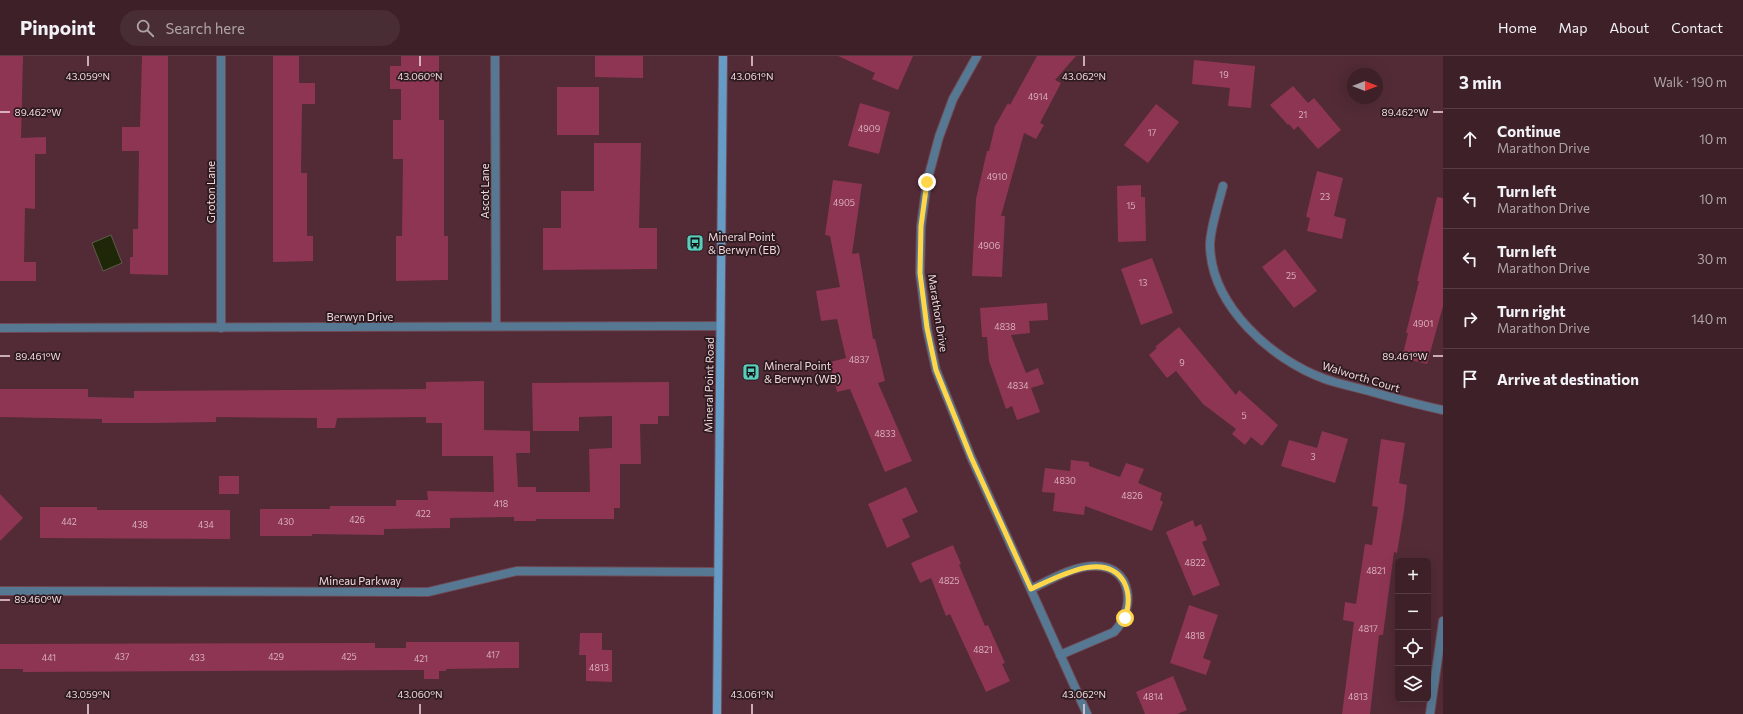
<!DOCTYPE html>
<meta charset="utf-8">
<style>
body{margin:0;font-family:Commissioner,sans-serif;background:#492d34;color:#f1f3f6}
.controls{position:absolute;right:12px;bottom:12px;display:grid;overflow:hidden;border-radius:6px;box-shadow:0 4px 16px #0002}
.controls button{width:36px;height:36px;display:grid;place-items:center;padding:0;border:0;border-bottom:1px solid #573e45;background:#3e2028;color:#f1f3f6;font:20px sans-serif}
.compass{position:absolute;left:1347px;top:12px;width:36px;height:36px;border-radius:50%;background:#3e2028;box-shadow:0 4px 16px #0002;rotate:90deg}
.stop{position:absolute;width:12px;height:12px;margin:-9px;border:3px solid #ffd54a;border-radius:50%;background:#fff}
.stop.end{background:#ffd54a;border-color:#fff;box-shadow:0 1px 4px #0008}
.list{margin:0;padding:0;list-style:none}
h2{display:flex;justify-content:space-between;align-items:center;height:52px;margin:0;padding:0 16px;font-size:17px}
h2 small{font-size:13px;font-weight:400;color:#ada3a8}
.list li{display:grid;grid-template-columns:26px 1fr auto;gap:12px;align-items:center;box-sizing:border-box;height:60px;padding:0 16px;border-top:1px solid #573e45}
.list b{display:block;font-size:15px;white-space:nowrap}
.list p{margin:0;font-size:13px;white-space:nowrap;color:#ada3a8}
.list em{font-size:13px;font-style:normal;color:#ada3a8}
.icon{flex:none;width:22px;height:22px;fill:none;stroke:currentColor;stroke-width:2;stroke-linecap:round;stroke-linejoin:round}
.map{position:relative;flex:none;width:1443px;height:658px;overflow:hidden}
header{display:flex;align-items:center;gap:24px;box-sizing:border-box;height:56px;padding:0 20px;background:#3e2028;border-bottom:1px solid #573e45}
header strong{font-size:19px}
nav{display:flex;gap:22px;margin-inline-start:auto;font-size:14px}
.search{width:280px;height:36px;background:#492d34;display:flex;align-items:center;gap:10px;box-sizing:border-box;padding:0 14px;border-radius:22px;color:#ada3a8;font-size:15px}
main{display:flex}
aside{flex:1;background:#3e2028}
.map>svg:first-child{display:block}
.water{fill:#1f2709;stroke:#5e5c49}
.building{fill:#8e3553}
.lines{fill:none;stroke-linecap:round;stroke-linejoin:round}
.minor-casing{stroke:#6f4a54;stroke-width:10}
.secondary-casing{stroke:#6f4a54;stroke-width:10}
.minor{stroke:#577892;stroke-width:8}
.secondary{stroke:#659bc4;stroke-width:8}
.route{stroke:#ffd54a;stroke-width:5}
.ticks{fill:none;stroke:#f2d8de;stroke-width:1.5}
.labels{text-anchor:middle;stroke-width:3.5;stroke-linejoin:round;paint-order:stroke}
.number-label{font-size:9px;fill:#d9afbb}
.street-label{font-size:11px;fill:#f2d8de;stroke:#2c1a1f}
.poi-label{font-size:11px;fill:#f2d8de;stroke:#2c1a1f;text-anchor:start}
.ticks-label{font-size:10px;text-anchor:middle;fill:#f2d8de;stroke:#2c1a1f;stroke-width:3.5;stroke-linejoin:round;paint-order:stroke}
</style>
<header>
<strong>Pinpoint</strong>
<div class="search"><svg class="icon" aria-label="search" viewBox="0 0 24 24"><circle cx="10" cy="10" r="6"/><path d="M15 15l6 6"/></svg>Search here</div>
<nav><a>Home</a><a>Map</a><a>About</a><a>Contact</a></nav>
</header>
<main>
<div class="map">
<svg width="1443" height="658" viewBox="0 0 1443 658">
<rect width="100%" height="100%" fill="#522b36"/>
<path class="water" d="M111 179 122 207 103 215 92 187Z"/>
<g class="building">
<path d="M0 0H23L21 82 46 81V98H35V153L25 152 24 206H36V225H0Z"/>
<path d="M142 0H168V219L130 218V201H133V173H138L139 95H122V71H140Z"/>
<path d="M273 0H299V27H315V48H302L301 117H307V180H313V205L273 206Z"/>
<path d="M401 0H439V64H444V180H448V224L396 225V180H402L403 103H393V64H401V33H390V10H401Z"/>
<path d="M595 0H643V22L595 21Z"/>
<path d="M838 0H913L898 34 872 23 875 17Z"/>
<path d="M1037 0H1076L1055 24 1061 27 1040 67 1044 69 1036 83 1024 77 1001 160H1005L1002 221 972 220 976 143 987 95H989L995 70 1008 47 1010 49Z"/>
<path d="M1194 4 1255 10 1251 52 1228 50 1230 32 1192 28Z"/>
<path d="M1293 30 1308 47 1314 42 1341 74 1318 93 1298 70 1294 74 1289 68 1288 69 1270 49Z"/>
<rect x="557" y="31" width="42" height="48"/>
<path d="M860 47 890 56 879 98 848 90Z"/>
<path d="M1156 48 1179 66 1148 107 1124 89Z"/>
<path d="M594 87H641L639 172H657V213L543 214V172H561V135H594Z"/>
<path d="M1317 115 1343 122 1334 160 1346 163 1342 183 1307 175 1310 162 1306 161Z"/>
<path d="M833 124 862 128 852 198 859 197 873 283H875L885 325 878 327 912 405 885 416 850 333 837 336 830 306 846 302 837 263 821 265 816 235 840 231 830 180 825 179Z"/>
<path d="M1141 129V141H1145L1146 185 1118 186 1117 130Z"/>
<path d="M1437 141 1443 142V250L1427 308 1402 302 1408 277H1406L1419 225H1417Z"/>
<path d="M1285 193 1317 235 1294 252 1262 211Z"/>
<path d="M1152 202 1173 257 1141 269 1121 213Z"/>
<path d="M1047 247 1048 264 1029 265 1030 277 1011 279 1026 317 1038 312 1044 328 1031 332 1040 356 1017 364 1012 350 1006 353 989 305 987 281H982L980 252Z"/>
<path d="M1179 271 1236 339 1239 334 1278 369 1262 390 1251 381 1245 389 1232 378 1236 373 1203 348 1176 315 1167 322 1149 299 1157 292 1155 291Z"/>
<path d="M484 325V374L530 375V397H516L518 431H536V436H590L589 393 612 392V360L579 361V375H533L532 327 669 326V360H658V368H640L641 408H620V452H614V463H536V465H514V461L450 462V472L384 473V479L312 478V480H260V453H330V450H396V444H428L427 435 494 436 493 400H442V367H426V361L337 362 335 372H317V362L216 361V366L153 367H102V363L0 361V333H88V341L134 342V335L426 333V326Z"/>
<path d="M1322 375 1348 383 1335 427 1281 410 1289 384 1317 392Z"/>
<path d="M1381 383 1405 387 1399 427 1407 429 1404 455 1397 497 1394 496 1383 579H1379L1370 658H1342L1354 566 1343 564 1345 546 1356 548 1365 488 1372 489 1378 451 1372 450Z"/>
<path d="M1071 404 1089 406V410L1120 421 1126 407 1144 413 1138 427 1162 437 1160 444 1163 446 1152 475 1085 450 1084 459 1053 455 1055 437 1042 436 1045 412 1070 415Z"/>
<rect x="219" y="420" width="20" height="18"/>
<path d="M906 431 918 456 902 463 910 481 887 492 868 448Z"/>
<path d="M0 438 23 462 0 485Z"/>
<path d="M40 451H97V454H230V483L40 482Z"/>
<path d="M1193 464 1195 471 1201 468 1207 484 1202 486 1220 529 1193 540 1166 476Z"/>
<path d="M953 489 961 508 959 509 985 570 988 569 1005 607 1002 608 1010 625 986 636 950 558 946 560 931 522 920 527 911 507Z"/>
<path d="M1189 549 1218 559 1203 602 1211 605 1206 619 1170 607Z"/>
<path d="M580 577H602V594H612V626L586 625V599H579Z"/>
<path d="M406 586H519V612L446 613V615H439V623H424V614L23 616V613H0V588L375 587V592H406Z"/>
<path d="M1173 620 1187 654 1177 658H1145L1136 636Z"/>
</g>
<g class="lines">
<g class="minor-casing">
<g id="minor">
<path d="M495 0 496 270"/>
<path d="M977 0 953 43 939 81 927 126 921 170 920 217 927 273 936 314 971 401 1087 658"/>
<path d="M1223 130C1219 146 1210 173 1210 189 1211 250 1272 304 1325 323 1339 328 1355 331 1369 335 1394 342 1418 349 1443 354"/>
<path d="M0 272 720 270"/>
<path d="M221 272V0"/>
<path d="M1031 533C1050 524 1073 510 1095 510 1133 510 1136 553 1114 576L1060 599"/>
<path d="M0 535 428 536 517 515 718 516"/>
<path d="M1430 658 1443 565"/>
</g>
</g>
<g class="secondary-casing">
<path id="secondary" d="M717 658 723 0"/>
</g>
<use href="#minor" class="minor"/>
<use href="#secondary" class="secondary"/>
</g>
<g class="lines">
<path class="route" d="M927 126 921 170 920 217 927 272 936 314 971 401 1031 533C1056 522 1105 493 1124 526 1130 538 1129 549 1125 562"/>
</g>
<path class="ticks" d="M88 0V10M420 0V10M752 0V10M1084 0V10M0 56H10M1433 56H1443M0 300H10M1433 300H1443M0 544H10M88 648V658M420 648V658M752 648V658M1084 648V658"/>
<defs>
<g id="bus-square" transform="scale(0.9)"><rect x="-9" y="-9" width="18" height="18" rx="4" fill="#5acebc" stroke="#2c1a1f"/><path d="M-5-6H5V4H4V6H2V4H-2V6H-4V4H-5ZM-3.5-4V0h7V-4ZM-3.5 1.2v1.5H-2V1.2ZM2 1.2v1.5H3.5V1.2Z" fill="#111"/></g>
</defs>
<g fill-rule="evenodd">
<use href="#bus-square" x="695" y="187"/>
<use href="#bus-square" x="751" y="316"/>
</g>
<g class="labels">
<g class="number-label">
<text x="1224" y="22">19</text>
<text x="1038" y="44">4914</text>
<text x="1303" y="62">21</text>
<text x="869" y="76">4909</text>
<text x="1152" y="80">17</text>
<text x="997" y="124">4910</text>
<text x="1325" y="144">23</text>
<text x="844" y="150">4905</text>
<text x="1131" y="153">15</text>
<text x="989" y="193">4906</text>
<text x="1291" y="223">25</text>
<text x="1143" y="230">13</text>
<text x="1423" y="271">4901</text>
<text x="1005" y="274">4838</text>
<text x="859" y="307">4837</text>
<text x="1182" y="310">9</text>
<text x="1018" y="333">4834</text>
<text x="1244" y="363">5</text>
<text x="885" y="381">4833</text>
<text x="1313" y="404">3</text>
<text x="1065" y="428">4830</text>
<text x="1132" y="443">4826</text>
<text x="501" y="451">418</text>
<text x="423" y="461">422</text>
<text x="357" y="467">426</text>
<text x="69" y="469">442</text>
<text x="286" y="469">430</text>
<text x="140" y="472">438</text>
<text x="206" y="472">434</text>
<text x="1195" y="510">4822</text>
<text x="1376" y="518">4821</text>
<text x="949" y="528">4825</text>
<text x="1368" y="576">4817</text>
<text x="1195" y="583">4818</text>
<text x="983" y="597">4821</text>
<text x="493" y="602">417</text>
<text x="122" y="604">437</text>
<text x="276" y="604">429</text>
<text x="349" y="604">425</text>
<text x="49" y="605">441</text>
<text x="197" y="605">433</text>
<text x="421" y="606">421</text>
<text x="599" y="615">4813</text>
<text x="1153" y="644">4814</text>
<text x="1358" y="644">4813</text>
</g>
<g class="street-label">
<text transform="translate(485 135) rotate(-90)" y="4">Ascot Lane</text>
<text transform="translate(211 136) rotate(-90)" y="4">Groton Lane</text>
<text transform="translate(938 257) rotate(81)" y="4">Marathon Drive</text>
<text x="360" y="265">Berwyn Drive</text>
<text transform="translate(1361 321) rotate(17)" y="4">Walworth Court</text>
<text transform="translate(709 329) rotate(-89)" y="4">Mineral Point Road</text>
<text x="360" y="529">Mineau Parkway</text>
</g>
<g class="poi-label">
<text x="708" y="185">Mineral Point<tspan x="708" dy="13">&amp; Berwyn (EB)</tspan></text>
<text x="764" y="314">Mineral Point<tspan x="764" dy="13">&amp; Berwyn (WB)</tspan></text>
</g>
</g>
<g class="ticks-label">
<text x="88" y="24">43.059°N</text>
<text x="420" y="24">43.060°N</text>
<text x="752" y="24">43.061°N</text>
<text x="1084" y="24">43.062°N</text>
<text x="1405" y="60">89.462°W</text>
<text x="38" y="60">89.462°W</text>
<text x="1405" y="304">89.461°W</text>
<text x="38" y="304">89.461°W</text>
<text x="38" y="547">89.460°W</text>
<text x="88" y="642">43.059°N</text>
<text x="420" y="642">43.060°N</text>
<text x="752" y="642">43.061°N</text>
<text x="1084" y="642">43.062°N</text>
</g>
</svg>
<div class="controls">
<button>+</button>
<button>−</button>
<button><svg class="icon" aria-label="locate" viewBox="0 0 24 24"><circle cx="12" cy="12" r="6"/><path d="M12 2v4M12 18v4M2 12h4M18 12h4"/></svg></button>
<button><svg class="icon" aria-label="layers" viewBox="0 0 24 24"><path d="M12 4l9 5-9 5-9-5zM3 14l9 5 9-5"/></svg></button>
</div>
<svg class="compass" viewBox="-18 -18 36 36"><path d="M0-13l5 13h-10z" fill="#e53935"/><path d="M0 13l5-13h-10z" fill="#ada3a8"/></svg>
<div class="stop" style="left:1125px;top:562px"></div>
<div class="stop end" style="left:927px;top:126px"></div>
</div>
<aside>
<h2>3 min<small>Walk · 190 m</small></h2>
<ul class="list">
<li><svg class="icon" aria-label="ahead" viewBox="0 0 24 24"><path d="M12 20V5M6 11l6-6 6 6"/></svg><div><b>Continue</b><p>Marathon Drive</p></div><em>10 m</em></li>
<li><svg class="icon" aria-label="left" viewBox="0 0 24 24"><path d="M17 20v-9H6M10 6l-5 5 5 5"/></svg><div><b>Turn left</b><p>Marathon Drive</p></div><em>10 m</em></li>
<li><svg class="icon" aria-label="left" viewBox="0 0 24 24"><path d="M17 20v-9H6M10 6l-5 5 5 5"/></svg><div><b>Turn left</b><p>Marathon Drive</p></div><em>30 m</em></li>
<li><svg class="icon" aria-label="right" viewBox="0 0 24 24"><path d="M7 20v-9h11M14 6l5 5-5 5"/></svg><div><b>Turn right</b><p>Marathon Drive</p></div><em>140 m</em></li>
<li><svg class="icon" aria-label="arrive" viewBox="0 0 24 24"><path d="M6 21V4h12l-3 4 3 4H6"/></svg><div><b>Arrive at destination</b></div></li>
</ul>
</aside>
</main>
